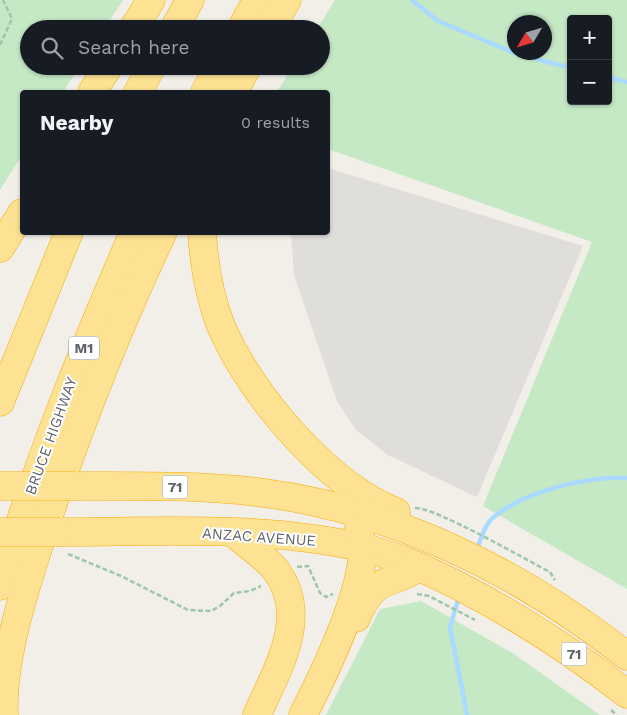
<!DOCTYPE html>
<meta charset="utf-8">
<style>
body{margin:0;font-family:"Work Sans",sans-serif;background:#20242c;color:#f1f3f6}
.controls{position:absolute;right:15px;top:15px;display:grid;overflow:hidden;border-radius:5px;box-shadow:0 1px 4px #0004}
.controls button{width:45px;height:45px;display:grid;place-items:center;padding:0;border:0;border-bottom:1px solid #363941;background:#171b24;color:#f1f3f6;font:25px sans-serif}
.compass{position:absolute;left:507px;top:15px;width:45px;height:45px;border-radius:50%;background:#171b24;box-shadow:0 1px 4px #0004;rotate:232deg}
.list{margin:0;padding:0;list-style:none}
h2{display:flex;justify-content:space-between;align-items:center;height:65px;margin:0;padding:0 20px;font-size:21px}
h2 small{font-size:16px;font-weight:400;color:#9ea1a6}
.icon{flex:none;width:28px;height:28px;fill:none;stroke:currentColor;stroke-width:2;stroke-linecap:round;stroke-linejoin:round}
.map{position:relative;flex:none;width:627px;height:715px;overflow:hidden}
.search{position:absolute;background:#171b24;box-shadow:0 1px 4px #0004;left:20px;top:20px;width:310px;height:55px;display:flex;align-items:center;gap:12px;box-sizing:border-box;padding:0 18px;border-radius:28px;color:#9ea1a6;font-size:19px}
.panel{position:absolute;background:#171b24;box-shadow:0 1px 4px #0004;left:20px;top:90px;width:310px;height:145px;border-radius:5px}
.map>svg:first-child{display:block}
.industrial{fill:#e0deda}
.green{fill:#c5e8c5;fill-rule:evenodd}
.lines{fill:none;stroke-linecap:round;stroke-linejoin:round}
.stream{stroke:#aadaff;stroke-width:4.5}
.highway-casing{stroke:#f9ab00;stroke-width:29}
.path{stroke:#9cc7a9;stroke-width:2.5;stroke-dasharray:5 2.5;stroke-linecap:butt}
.highway{stroke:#fde293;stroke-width:28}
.highway-bridge-casing{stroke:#f9ab00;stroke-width:29;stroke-linecap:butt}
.highway-bridge{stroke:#fde293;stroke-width:28}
.labels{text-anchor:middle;stroke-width:4;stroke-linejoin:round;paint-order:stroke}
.shield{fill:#fff;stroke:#8f9295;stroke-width:1}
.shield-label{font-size:14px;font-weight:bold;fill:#5f6368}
.street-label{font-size:15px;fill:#5f6368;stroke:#fff}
</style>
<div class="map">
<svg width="627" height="715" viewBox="0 0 627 715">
<rect width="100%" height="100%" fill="#f1efe8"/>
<path class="industrial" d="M328 168 583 246 477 497 388 455 356 430 337 401 294 275 291 233 328 232Z"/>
<g class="green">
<path d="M0 0H123L104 29H29V66H80L63 92H22V155L0 190Z"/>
<path d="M335 0H627V589L483 506 592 242 328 149V92H277L293 66H321V29H317ZM571 19H608V101H571ZM544 22V52H514V22Z"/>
<path d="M421 601 514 654 600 715H326L380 609Z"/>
</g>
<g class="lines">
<g class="stream">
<path d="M412 0 438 21 517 54 571 68"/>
<path d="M608 77 627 82"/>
<path d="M477 550C481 539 485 523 495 516 526 491 588 476 627 478"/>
<path d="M459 597 450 627 467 715"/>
</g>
<g class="highway-casing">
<g id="highway">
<path d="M133 29 151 0"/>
<path d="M174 29 190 0"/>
<path d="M241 29 257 0"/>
<path d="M270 29 287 0"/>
<path d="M92 92 109 66"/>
<path d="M138 92 152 66"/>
<path d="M205 92 219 66"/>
<path d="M233 92 248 66"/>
<path d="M202 232C204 264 209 296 221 326 250 394 326 484 396 512"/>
<path d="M0 248 22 213"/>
<path d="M0 402 69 232"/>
<path d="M75 486C136 486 197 485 257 492 394 509 520 572 627 656"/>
<path d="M60 532C161 532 265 525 364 548 398 556 429 571 459 586 519 617 574 653 627 694"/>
<path d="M234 533C247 545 263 555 274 568 312 615 277 669 257 715"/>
<path d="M0 586C36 465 84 348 134 232"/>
<path d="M356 618C376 573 386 588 420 567"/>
<path d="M4 715C1 659 27 581 45 527 79 427 117 328 163 232"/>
<path d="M303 715C320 682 379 564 358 532"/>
</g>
</g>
<g class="path">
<path d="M0 45 12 19 3 0"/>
<path d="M415 508C435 507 526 560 550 572L555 580"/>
<path d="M68 554 121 576 188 610 211 611 220 606 234 593 250 591 261 586"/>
<path d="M297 567 308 566 320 593 326 597 333 594"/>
<path d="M417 594 429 596 475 620"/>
<path d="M611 710 617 715"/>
</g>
<use href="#highway" class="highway"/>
<g class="highway-bridge-casing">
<g id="highway-bridge">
<path d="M0 486H75"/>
<path d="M0 532H60"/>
</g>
</g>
<use href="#highway-bridge" class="highway-bridge"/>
</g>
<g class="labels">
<g class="shield">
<rect x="69" y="336.5" width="30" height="23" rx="4"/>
<rect x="162.5" y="475.5" width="25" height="23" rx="4"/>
<rect x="561.5" y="642.5" width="25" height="23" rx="4"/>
</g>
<g class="shield-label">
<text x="84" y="353">M1</text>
<text x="175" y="492">71</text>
<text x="574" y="659">71</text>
</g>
<g class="street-label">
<text transform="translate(51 436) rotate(-70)" y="5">BRUCE HIGHWAY</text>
<text transform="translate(259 537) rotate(4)" y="5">ANZAC AVENUE</text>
</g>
</g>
</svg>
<div class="controls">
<button>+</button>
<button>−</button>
</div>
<svg class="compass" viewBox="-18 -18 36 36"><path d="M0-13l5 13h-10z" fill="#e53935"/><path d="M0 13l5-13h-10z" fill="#9ea1a6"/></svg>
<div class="search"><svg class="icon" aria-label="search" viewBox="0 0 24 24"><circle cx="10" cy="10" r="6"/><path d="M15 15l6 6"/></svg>Search here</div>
<section class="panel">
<h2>Nearby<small>0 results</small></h2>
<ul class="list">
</ul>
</section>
</div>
